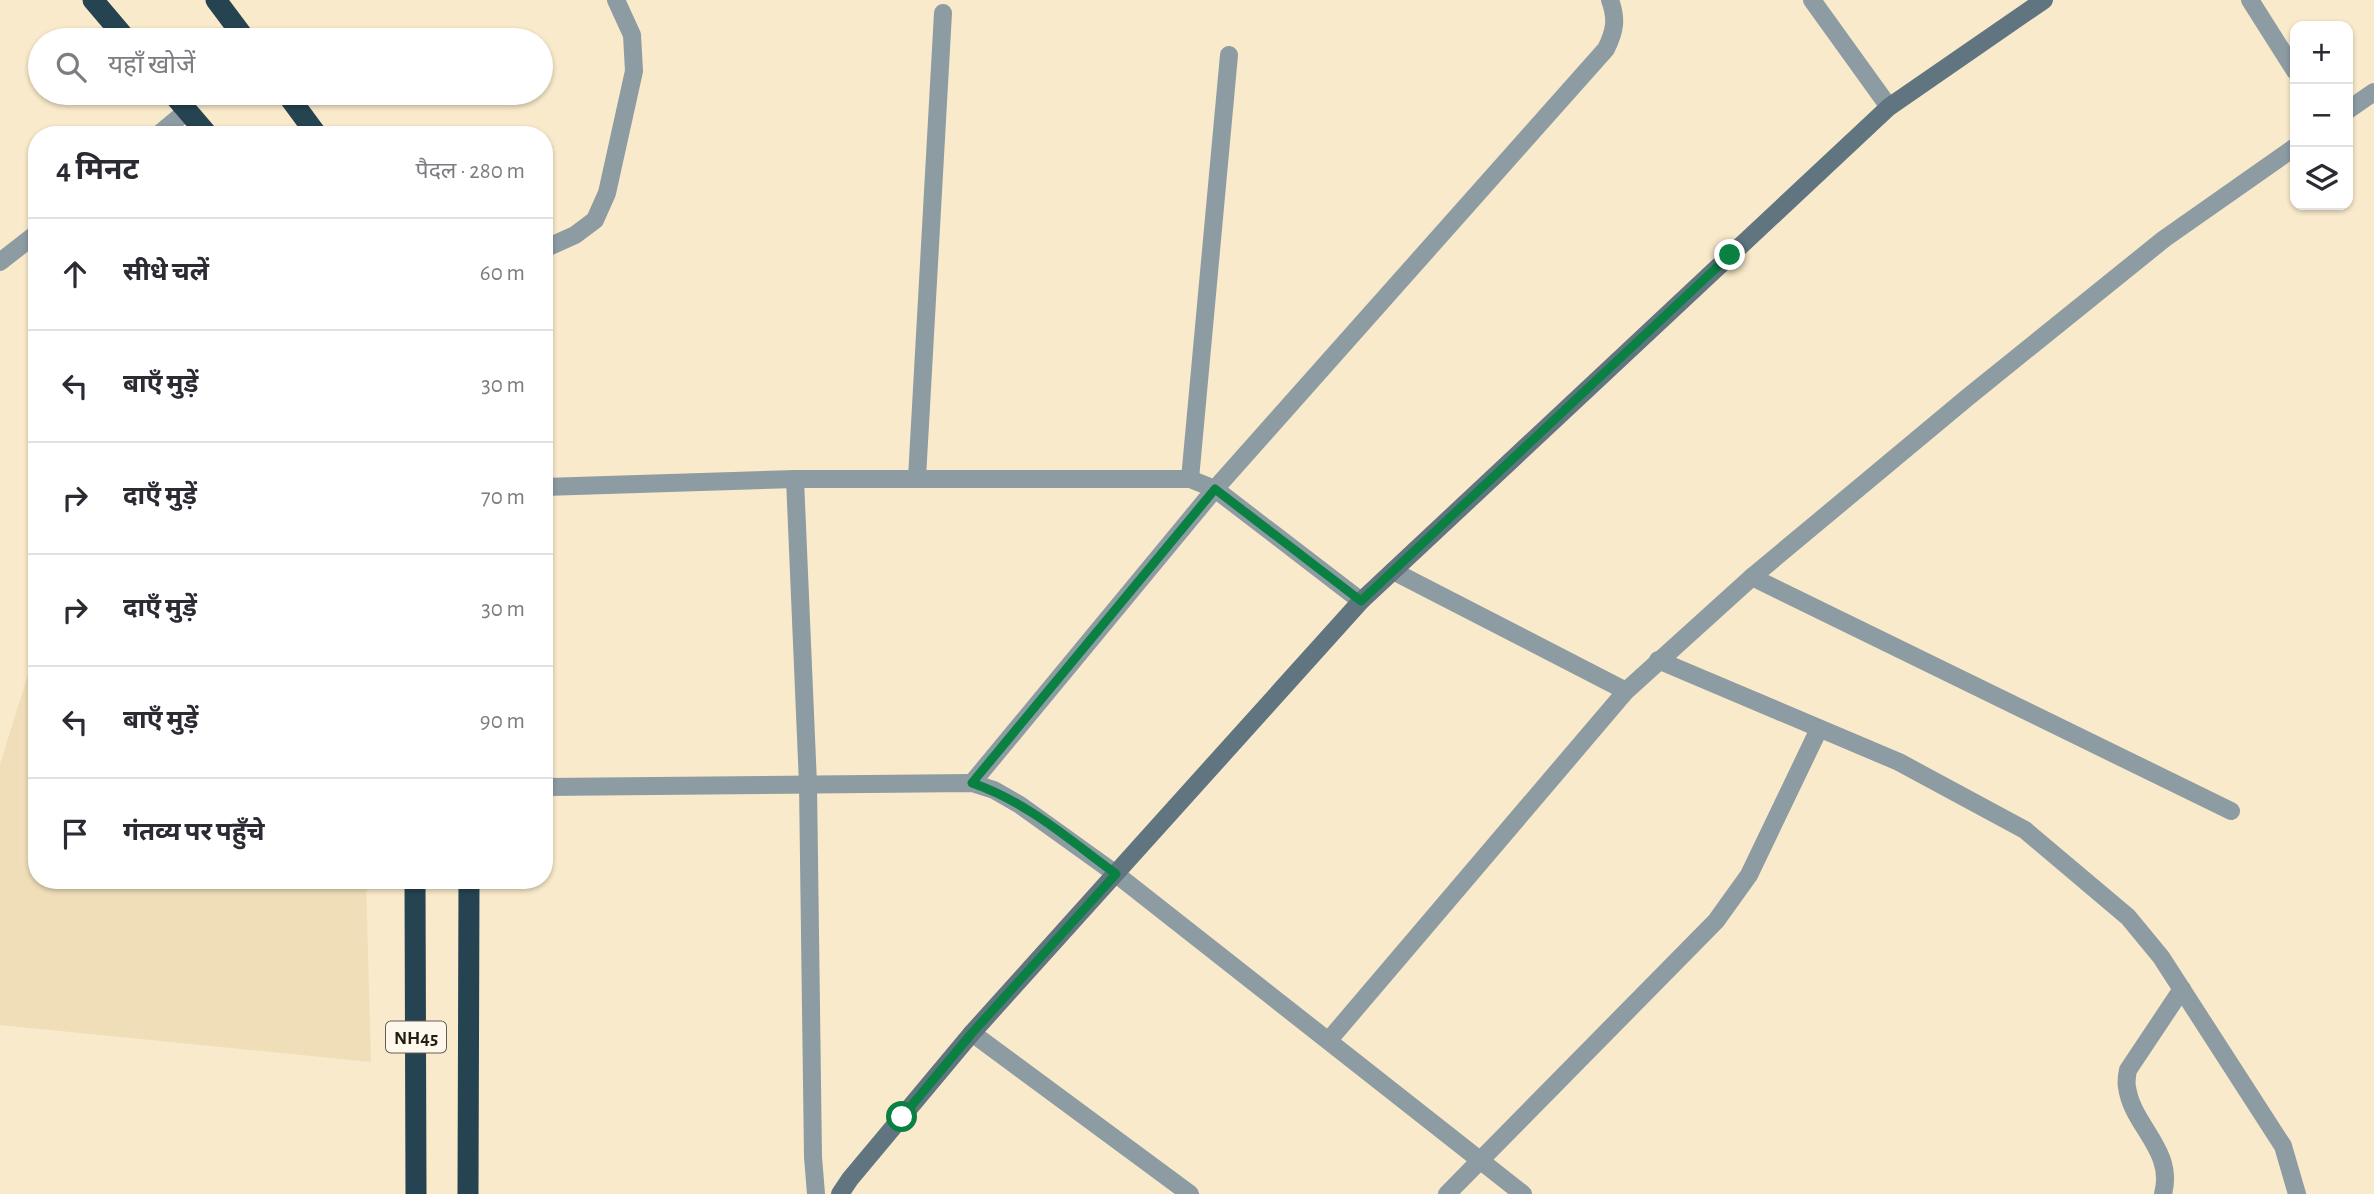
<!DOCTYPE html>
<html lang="hi">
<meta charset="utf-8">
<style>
body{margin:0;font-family:"Alegreya Sans","Noto Sans Devanagari",sans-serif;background:#f2f2f3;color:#2b2b33}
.controls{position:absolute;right:21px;top:21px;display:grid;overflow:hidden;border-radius:14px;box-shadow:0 2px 5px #0004}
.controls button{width:63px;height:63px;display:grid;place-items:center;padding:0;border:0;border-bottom:2px solid #e1e1e2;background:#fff;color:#2b2b33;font:35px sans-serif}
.stop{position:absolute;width:21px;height:21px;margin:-16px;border:5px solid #0b8043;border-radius:50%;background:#fff}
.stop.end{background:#0b8043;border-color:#fff;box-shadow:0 2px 7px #0008}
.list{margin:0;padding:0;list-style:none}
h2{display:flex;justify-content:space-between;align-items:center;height:91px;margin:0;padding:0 28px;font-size:30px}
h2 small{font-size:23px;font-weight:400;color:#7c7c81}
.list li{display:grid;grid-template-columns:46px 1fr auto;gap:21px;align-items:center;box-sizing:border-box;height:112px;padding:0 28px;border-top:2px solid #e1e1e2}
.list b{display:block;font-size:26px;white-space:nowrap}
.list em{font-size:23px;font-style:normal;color:#7c7c81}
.icon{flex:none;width:38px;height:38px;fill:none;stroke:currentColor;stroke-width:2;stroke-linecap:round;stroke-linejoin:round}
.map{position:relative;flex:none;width:2374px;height:1194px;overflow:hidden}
.search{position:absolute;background:#fff;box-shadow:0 2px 5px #0004;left:28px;top:28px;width:525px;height:77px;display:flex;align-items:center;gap:18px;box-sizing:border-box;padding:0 24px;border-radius:38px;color:#7c7c81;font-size:26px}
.panel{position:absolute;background:#fff;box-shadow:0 2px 5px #0004;left:28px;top:126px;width:525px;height:763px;border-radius:28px}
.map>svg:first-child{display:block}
.built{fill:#f0deb8}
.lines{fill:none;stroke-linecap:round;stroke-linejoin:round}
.street{stroke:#8d9ba3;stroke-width:18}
.secondary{stroke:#607580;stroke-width:18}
.highway{stroke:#254351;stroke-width:21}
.route{stroke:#0b8043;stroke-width:9}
.labels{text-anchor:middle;stroke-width:7;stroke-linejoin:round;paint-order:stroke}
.shield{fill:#fef8ec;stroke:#655f54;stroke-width:2}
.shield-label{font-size:19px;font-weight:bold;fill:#231e13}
</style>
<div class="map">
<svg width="2374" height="1194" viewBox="0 0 2374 1194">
<rect width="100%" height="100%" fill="#f9eacb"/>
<path class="built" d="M37 646V880H366L371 1062 0 1025V764Z"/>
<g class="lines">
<g class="street">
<path d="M1812 0 1889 107"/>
<path d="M2250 0 2295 71"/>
<path d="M2348 110 2374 92"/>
<path d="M158 135 188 110"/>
<path d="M544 249 575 235 595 220 607 193 634 71 632 35 616 0"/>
<path d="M0 262 37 233"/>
<path d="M917 478 943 13"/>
<path d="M795 479 808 784 813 1157 816 1194"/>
<path d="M1190 479 1229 55"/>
<path d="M544 487 795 479H1190L1215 489 1361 601"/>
<path d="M1393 571 1626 691"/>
<path d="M1752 577 2231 811"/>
<path d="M1658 660 1899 762 2025 830 2128 917 2161 957 2283 1146 2297 1194"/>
<path d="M972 783 1215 489 1606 49C1615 31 1617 19 1610 0"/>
<path d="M544 787 972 783 994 790 1020 805 1116 874 1523 1194"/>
<path d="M972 1033 1190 1194"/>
<path d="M1329 1040 1626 691 1752 577 1968 397 2164 239 2295 147"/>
<path d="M1447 1194 1716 921 1749 875 1819 729"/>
<path d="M2163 1194C2175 1150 2132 1126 2127 1087 2126 1082 2127 1075 2128 1070L2182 989"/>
</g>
<path class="secondary" d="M840 1194 850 1179 972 1033 1361 601 1889 107 2044 0"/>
<g class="highway">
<path d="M93 0 127 40"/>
<path d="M216 0 246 40"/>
<path d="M172 93 208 135"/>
<path d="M286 93 317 135"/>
<path d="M415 880 416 1194"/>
<path d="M468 1194 469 880"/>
</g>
</g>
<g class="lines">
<path class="route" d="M902 1117 972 1033 1116 874C1071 841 1026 801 972 783L1215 489 1361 601 1730 255"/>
</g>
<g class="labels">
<rect class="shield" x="386" y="1021.5" width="60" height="31" rx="5"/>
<g class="shield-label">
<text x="416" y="1044">NH45</text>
</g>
</g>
</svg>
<div class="controls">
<button>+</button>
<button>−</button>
<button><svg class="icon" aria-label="layers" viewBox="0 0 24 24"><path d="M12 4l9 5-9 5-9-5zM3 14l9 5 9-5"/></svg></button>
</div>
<div class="stop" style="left:902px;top:1117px"></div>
<div class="stop end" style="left:1730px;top:255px"></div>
<div class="search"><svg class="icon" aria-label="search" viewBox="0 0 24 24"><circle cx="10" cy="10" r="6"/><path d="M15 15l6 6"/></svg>यहाँ खोजें</div>
<section class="panel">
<h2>4 मिनट<small>पैदल · 280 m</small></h2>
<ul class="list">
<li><svg class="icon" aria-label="ahead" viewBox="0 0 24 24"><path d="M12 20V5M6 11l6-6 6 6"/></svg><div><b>सीधे चलें</b></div><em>60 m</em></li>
<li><svg class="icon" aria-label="left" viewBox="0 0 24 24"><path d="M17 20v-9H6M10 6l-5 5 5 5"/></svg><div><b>बाएँ मुड़ें</b></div><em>30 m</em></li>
<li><svg class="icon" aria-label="right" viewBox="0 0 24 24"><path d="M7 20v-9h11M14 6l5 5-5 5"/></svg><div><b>दाएँ मुड़ें</b></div><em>70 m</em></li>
<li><svg class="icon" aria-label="right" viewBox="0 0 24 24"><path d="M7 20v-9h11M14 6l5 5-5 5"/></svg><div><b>दाएँ मुड़ें</b></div><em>30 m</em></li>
<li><svg class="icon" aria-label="left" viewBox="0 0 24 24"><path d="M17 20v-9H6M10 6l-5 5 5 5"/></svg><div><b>बाएँ मुड़ें</b></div><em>90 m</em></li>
<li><svg class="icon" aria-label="arrive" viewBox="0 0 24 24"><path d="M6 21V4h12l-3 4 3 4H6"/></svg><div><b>गंतव्य पर पहुँचे</b></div></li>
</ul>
</section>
</div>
